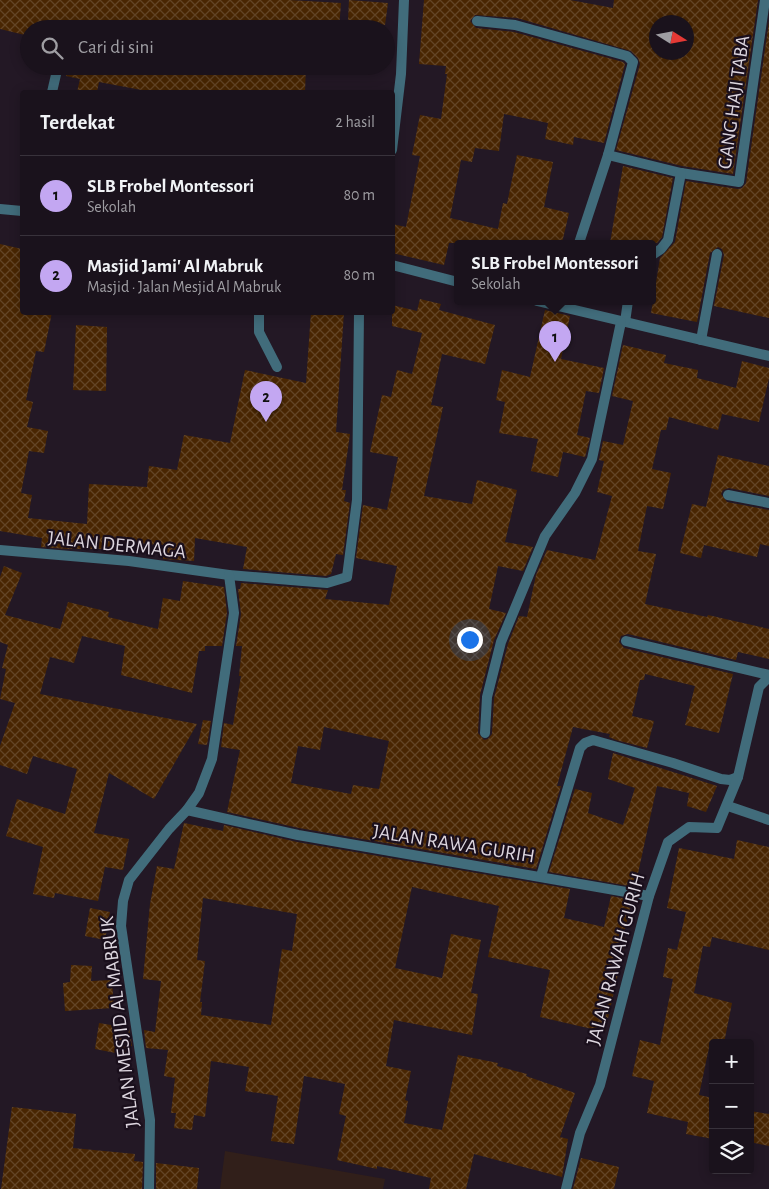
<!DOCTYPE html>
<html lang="id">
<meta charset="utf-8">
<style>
body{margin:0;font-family:"Alegreya Sans",sans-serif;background:#231b25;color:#f1f3f6}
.controls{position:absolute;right:15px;bottom:15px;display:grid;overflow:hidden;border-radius:5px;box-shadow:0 2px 12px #0003}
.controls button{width:45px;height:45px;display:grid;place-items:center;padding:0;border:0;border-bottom:1px solid #38323b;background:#1a121c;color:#f1f3f6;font:25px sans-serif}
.compass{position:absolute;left:649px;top:15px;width:45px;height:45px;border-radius:50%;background:#1a121c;box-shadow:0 2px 12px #0003;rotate:101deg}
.you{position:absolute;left:469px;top:639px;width:18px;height:18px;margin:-12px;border:4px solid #fff;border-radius:50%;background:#1a73e8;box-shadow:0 0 0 8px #1a73e833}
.badge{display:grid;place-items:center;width:32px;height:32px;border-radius:50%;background:#c3a7f2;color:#111;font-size:16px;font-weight:700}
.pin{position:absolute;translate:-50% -41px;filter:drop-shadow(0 1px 2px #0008)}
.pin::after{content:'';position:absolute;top:26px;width:18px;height:15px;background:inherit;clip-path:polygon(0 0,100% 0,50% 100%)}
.popup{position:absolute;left:454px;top:240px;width:202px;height:65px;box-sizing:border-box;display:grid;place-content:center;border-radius:5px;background:#1a121c;filter:drop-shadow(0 1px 4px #0005);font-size:16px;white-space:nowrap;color:#9f9ea3}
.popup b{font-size:19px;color:#f1f3f6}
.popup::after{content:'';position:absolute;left:50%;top:100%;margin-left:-10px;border:10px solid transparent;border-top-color:#1a121c}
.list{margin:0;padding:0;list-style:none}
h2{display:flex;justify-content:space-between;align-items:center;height:65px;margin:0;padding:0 20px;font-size:21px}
h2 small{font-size:16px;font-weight:400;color:#9f9ea3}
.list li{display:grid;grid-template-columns:32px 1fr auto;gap:15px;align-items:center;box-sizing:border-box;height:80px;padding:0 20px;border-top:1px solid #38323b}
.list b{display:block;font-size:19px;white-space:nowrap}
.list p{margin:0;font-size:16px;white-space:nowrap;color:#9f9ea3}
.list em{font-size:16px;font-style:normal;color:#9f9ea3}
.icon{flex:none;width:28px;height:28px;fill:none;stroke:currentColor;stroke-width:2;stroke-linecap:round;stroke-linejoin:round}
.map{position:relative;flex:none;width:769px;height:1189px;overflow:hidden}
.search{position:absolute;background:#1a121c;box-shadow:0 2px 12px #0003;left:20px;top:20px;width:375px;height:55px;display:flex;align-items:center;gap:12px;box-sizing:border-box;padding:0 18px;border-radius:28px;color:#9f9ea3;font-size:19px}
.panel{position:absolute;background:#1a121c;box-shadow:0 2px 12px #0003;left:20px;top:90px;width:375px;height:225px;border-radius:5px}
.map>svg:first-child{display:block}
.commercial{fill:#311f1a}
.building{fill:url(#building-cross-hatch);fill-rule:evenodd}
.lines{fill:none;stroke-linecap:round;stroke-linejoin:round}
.lane{stroke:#416c7b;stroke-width:10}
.street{stroke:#416c7b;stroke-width:10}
.labels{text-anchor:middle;stroke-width:4.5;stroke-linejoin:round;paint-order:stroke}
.street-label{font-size:20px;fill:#dcd5de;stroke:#1a0f1c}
</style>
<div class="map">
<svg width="769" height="1189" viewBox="0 0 769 1189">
<defs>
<pattern id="building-cross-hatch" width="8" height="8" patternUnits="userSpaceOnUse" patternTransform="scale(1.25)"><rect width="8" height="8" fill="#492602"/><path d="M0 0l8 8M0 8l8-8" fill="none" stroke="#634526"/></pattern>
</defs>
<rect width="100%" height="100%" fill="#231825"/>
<path class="commercial" d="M225 1151 385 1179 383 1189H220Z"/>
<g class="building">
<path d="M0 0H289L341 3 339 29H194V27L138 25V29L108 26V29H97L55 21 53 29H29V36L0 29Z"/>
<path d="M349 0 388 3 385 25 348 21Z"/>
<path d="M424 0H570L613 8 614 0H758L733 174 682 166 616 150 640 64 638 58 631 51 517 18 475 15 470 21 476 28 514 32 623 62 625 64 604 143 574 137 573 145 545 139 548 123 504 114 499 151 475 148 472 162 461 160 450 218 498 229 503 203 507 204 517 155 553 162 544 207 569 213 562 243H449L444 265 392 253V224L406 227 420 156 412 155 420 115 441 119 447 74H445L446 66 419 64ZM656 22H686V52H656Z"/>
<path d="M769 21V318L714 306 724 255 722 249 718 247 710 253 697 322 651 313 660 258 675 242 686 181 738 189 742 188 746 183Z"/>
<path d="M67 66H306L305 92H226L202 90V92H152L99 82 97 92H77L80 79 66 76Z"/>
<path d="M623 166 673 178 662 237 657 243H610Z"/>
<path d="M0 244 22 249V312H52L44 352 36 351 26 400 33 402 27 427 48 431 44 453 29 451 21 493 32 495 28 518 87 524 89 484 147 487 149 466 177 470 184 435 230 443 245 370 306 383 311 312H344L336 432 350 434 342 490H346L344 501 350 503 343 555 336 554 331 574 326 576 243 569 247 547 195 538 194 561 163 559 164 545 116 543V549H68L41 547 42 538 0 531Z"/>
<path d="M420 299 441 304 439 310 495 325 485 364 442 354 431 405 443 407 424 496 472 504 477 480 517 490 505 542 533 547 523 571 498 566 489 609 506 613 494 640 480 695 478 733 484 740 488 739 492 734 494 698 508 644 519 616 527 617 536 575 547 550 595 560 612 496 597 492 604 461 599 460 603 441 623 445 633 401 612 396 623 345 666 355 664 363 698 370 697 378 736 388 742 361 769 368V378L759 422 722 414 718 430 669 417 666 430H661L652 469 671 473 663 509 647 506 638 551 656 554 645 604 707 617 708 615 769 629V659L738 652 736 660 628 634 621 636 619 642 624 648 733 674 719 733 685 725 695 686 645 674 644 680H640L632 716 654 721 647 748 616 740 609 737 610 734 573 727 557 786H561L536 869 299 828 227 812 240 750 221 747 224 723 233 725 241 676H239L242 646H236L241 614 238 589H240L241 583 328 590 325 599 389 605 397 566 356 558 363 505 387 510 398 457 370 452 382 395 391 397 397 370 412 374 422 333 392 326V305L417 311ZM324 727 389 741 379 789 353 785 351 794 291 783 298 746 320 750Z"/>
<path d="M545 310 570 316 561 359 604 368 599 393 586 391 577 435 590 438 585 457 563 452 558 477 531 471 538 439 499 433 505 402 496 400 502 370 530 377Z"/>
<path d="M76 325 107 327 106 391 73 390Z"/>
<path d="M718 455 769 466V496L729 488 723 490 721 494 727 502 769 510V546L760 544 757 557 704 545 701 558 680 553 692 504 706 507Z"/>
<path d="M4 566 22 573 5 615 60 629 68 602 109 612 108 617 158 629 163 598 180 601 183 581 224 587 227 613 222 646H205V651H199L192 693 121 675 125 646 82 636 74 663 50 657 40 694 197 724 154 799 109 773 94 833 129 839 123 870 105 867 98 901 55 893 54 898 33 894 43 847 6 836 17 799 65 814 77 769 33 756 27 774 0 765V746L15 703 0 699 6 669 2 668 8 645 0 642V577Z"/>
<path d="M203 720 211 721 207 745 198 744Z"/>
<path d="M613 753 717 786 706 812 687 806 689 793 657 786 635 887 549 872 575 789 592 793 588 813 623 825 635 788 608 779Z"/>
<path d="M184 823 223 831 224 825 297 842 570 889 564 918 604 927 611 896 632 900 623 937 626 938 605 1032 540 1017 550 970 488 957 499 906 412 887 395 968 442 978 451 934 481 940 471 993 478 994 472 1035 394 1020 386 1066 411 1071 405 1100 408 1101 404 1123 442 1130 458 1055 498 1063 497 1066 527 1074 526 1076 575 1093 560 1137 568 1139 562 1177 474 1154 466 1189H429L431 1178 377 1166V1169L337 1160 346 1116 339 1114 345 1084 304 1076 294 1144 271 1141 278 1096 245 1091 249 1067 211 1061 205 1117 194 1115 192 1130 174 1128 176 1113H171L175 1078 164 1076 168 1050 146 1048 144 1030 155 1032 161 981 143 979 150 904 157 866 174 869ZM203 898 297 914 292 951 282 949 271 1025 201 1015 202 1002H200L205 961 197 960Z"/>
<path d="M737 840 769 847V950L712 937 710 947 703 946 694 993 732 1003 724 1043H710L699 1095 713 1098V1139L686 1134 688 1122 647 1113 654 1081 632 1076 640 1040 660 1045 673 979 663 977 668 948 677 950 686 912 667 908 679 848 734 859Z"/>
<path d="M90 908 110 912 105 940 85 936Z"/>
<path d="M71 965 92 966 91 981 112 980 114 1008 65 1011 63 983 70 982Z"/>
<path d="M99 1023 129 1028 132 1046H127L126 1055 95 1049Z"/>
<path d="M12 1107 76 1114 73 1148 135 1154 134 1161 143 1162 142 1189H1Z"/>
<path d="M750 1111 769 1114V1146L750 1142Z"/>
<path d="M581 1158 619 1167 614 1189H573Z"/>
<path d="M156 1163 199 1168 197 1189H156Z"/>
</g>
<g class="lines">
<g class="lane">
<path d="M259 312V332L277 367"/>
<path d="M701 340 717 254"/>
</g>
<g class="street">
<path d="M477 21 515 25 627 56 633 62 608 155 579 243"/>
<path d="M52 92 58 66"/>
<path d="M392 150 401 74 404 0"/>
<path d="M608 155 681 173 739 182 765 0"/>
<path d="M0 209 22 211"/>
<path d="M652 255 661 249 668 240 681 173"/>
<path d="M392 265 458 282"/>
<path d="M537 301 769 356"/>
<path d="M625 322 628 301"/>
<path d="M728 495 769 503"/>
<path d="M0 550 129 561 229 575 327 583 347 577 357 500 359 312"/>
<path d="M626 641 769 675"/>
<path d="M485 733 487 697 501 642 545 536 575 493 592 459 621 322"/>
<path d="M728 806 769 820"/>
<path d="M187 810 298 835 649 896"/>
<path d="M541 876 580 748 585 743 593 740 673 763 721 779 730 780 738 777"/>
<path d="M149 1189 150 1120 121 926 123 901 129 880 169 829 187 810 199 793 212 759 234 613 229 575"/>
<path d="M566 1189 580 1133 600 1085 649 896 668 842 689 827 717 828 738 777 759 687 769 677"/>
</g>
</g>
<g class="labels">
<g class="street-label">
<text transform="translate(733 102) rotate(-82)" y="7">GANG HAJI TABA</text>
<text transform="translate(117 544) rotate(6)" y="7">JALAN DERMAGA</text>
<text transform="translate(454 843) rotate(9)" y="7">JALAN RAWA GURIH</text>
<text transform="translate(615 959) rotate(-75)" y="7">JALAN RAWAH GURIH</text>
<text transform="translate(119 1022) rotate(-97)" y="7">JALAN MESJID AL MABRUK</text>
</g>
</g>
</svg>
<div class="controls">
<button>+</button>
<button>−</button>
<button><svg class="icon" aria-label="layers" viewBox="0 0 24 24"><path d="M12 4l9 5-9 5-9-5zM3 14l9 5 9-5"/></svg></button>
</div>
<svg class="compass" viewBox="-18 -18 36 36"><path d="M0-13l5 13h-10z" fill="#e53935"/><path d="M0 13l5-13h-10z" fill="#9f9ea3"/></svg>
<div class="you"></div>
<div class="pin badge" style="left:555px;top:362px">1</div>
<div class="popup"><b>SLB Frobel Montessori</b>Sekolah</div>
<div class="pin badge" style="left:266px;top:422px">2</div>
<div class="search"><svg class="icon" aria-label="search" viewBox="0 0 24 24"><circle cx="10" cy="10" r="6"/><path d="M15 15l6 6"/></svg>Cari di sini</div>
<section class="panel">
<h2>Terdekat<small>2 hasil</small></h2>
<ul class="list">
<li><span class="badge">1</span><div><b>SLB Frobel Montessori</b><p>Sekolah</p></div><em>80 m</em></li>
<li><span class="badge">2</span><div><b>Masjid Jami' Al Mabruk</b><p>Masjid · Jalan Mesjid Al Mabruk</p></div><em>80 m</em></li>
</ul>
</section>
</div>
